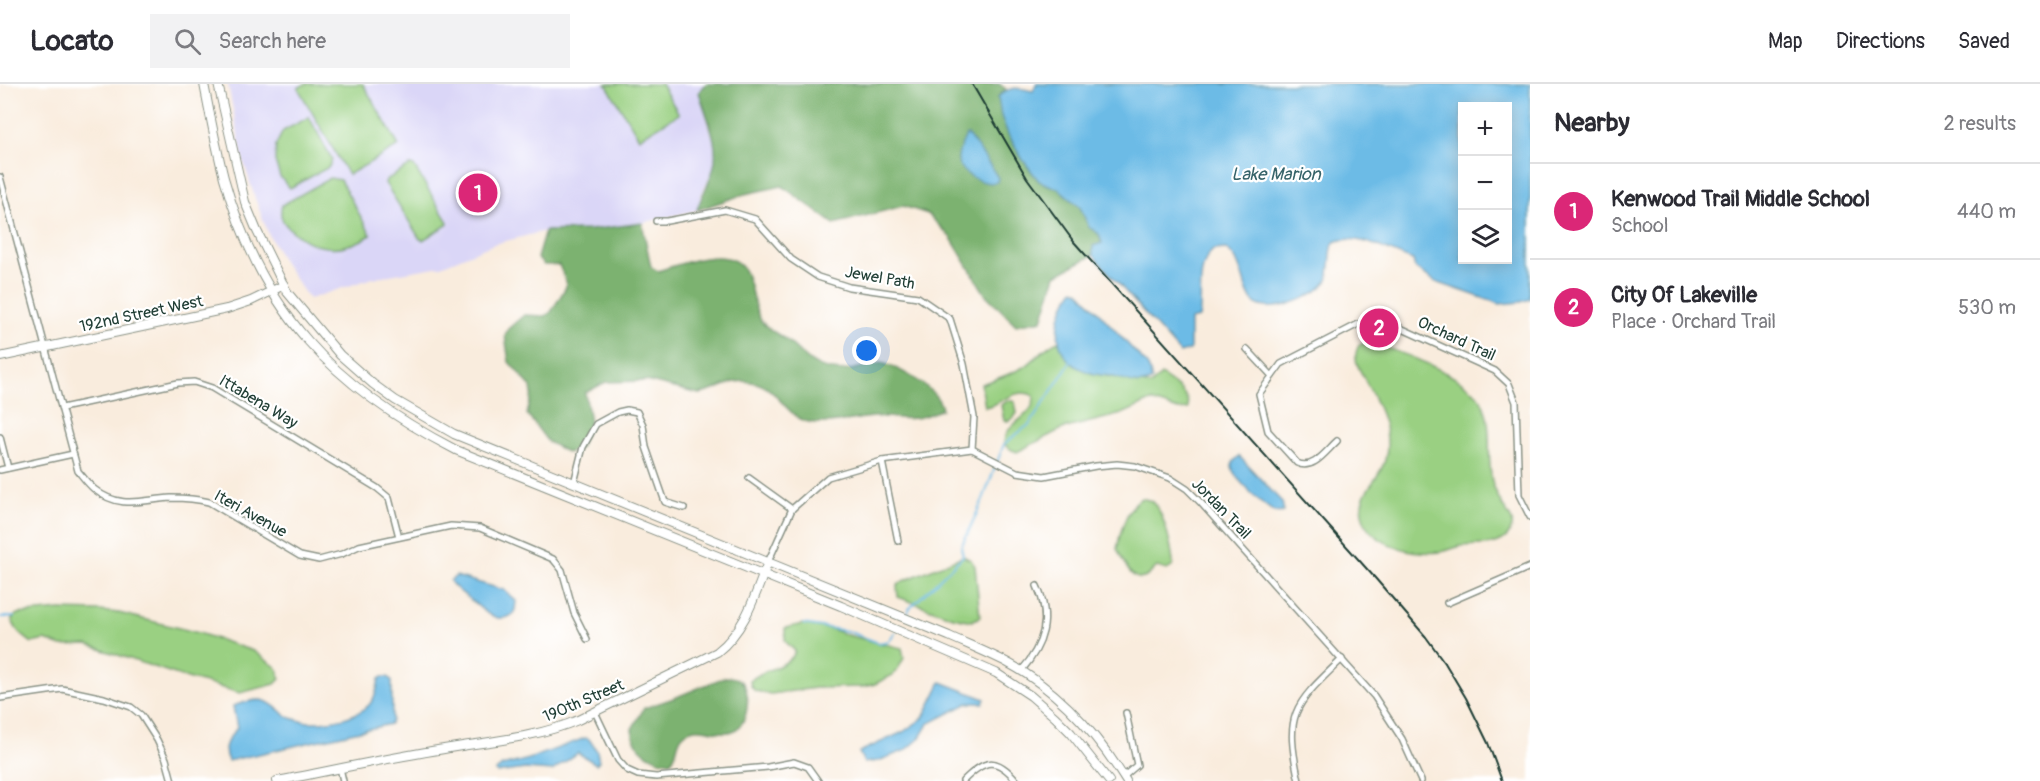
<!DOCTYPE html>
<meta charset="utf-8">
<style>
body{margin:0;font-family:Pangolin,sans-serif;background:#f2f2f3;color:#2b2b33}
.controls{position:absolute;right:18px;top:18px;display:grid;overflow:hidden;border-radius:0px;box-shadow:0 3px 15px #0003}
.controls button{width:54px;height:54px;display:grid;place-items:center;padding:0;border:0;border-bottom:2px solid #e1e1e2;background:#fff;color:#2b2b33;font:30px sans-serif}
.you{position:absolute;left:867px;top:267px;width:21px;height:21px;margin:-15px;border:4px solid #fff;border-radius:50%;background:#1a73e8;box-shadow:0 0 0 9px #1a73e833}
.badge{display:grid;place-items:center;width:39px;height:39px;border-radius:50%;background:#db2777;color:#fff;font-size:20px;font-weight:700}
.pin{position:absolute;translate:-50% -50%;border:3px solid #fff;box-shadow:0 2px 6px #0006}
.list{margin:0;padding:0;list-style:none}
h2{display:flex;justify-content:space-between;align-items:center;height:78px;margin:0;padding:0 24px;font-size:26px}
h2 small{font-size:20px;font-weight:400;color:#7c7c81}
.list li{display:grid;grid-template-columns:39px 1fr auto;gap:18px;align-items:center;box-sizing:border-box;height:96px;padding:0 24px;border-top:2px solid #e1e1e2}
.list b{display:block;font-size:22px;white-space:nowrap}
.list p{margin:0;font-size:20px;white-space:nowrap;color:#7c7c81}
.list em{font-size:20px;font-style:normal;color:#7c7c81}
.icon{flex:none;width:33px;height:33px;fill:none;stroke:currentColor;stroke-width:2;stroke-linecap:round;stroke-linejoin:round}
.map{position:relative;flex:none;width:1530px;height:697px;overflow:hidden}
header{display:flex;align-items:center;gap:36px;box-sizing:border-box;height:84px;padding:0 30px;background:#fff;border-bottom:2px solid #e1e1e2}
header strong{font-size:28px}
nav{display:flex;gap:33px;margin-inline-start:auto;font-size:21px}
.search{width:420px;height:54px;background:#f2f2f3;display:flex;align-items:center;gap:15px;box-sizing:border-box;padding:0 21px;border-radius:0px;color:#7c7c81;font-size:22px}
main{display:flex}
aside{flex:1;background:#fff}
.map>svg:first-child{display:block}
.built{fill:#dad6f7}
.green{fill:#9ad082;stroke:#5c865b;stroke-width:1.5}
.forest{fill:#7bb270;stroke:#4d7852;stroke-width:1.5}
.water{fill:#6cbbe6;stroke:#467c8d;stroke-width:1.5;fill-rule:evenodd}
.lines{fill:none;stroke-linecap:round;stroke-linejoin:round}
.stream{stroke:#6cbbe6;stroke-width:2}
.street-casing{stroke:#8c9488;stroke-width:8}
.secondary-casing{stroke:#8c9488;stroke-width:10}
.street{stroke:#fff;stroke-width:5}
.secondary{stroke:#fff;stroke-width:8}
.rail{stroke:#1f3d34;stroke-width:2}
.labels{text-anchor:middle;stroke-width:4.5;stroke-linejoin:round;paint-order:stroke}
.street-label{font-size:16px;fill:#1f3d34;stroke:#fff}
.water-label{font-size:18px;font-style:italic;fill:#366369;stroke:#fff}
</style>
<header>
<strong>Locato</strong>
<div class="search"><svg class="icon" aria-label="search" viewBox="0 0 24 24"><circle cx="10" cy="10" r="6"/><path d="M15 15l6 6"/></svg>Search here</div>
<nav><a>Map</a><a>Directions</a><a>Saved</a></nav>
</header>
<main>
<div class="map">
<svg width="1530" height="697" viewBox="0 0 1530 697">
<rect width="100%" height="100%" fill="#fff"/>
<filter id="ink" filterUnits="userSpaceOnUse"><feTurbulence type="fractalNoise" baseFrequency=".0167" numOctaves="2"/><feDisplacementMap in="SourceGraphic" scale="12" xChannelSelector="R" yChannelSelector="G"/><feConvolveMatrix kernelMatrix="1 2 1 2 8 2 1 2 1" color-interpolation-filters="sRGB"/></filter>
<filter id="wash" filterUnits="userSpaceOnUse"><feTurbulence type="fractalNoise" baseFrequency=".008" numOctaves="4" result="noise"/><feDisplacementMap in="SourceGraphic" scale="24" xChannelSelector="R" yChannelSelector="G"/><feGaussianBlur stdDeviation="1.35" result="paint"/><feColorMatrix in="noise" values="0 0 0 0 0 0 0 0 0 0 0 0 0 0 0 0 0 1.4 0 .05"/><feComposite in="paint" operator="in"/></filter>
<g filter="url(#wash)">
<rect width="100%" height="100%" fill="#f9ecdd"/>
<path class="built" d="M228 0H707L703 2 699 8 716 65 713 86 701 111 697 126 642 139 590 146 545 147 494 160 441 182 373 194 309 215 284 179 268 149 255 114 243 76Z"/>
<g class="green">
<path d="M305 0H363L399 62 348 91 298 4Z"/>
<path d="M606 0H661L679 30 639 54Z"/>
<path d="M309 33 332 75 329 83 290 104 280 93 275 77 276 61 283 47Z"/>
<path d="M411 81 414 82 448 138 447 141 423 156 420 155 385 99 386 96Z"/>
<path d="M330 94 340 96 371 151C342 169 315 168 290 145 282 138 279 132 282 121Z"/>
<path d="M1058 257 1073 280 1088 288 1151 301 1161 291C1173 299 1190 309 1188 325L1178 326 1151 317 1122 330 1062 345 1017 368 1012 366 1004 360C1004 337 1035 335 1034 312 1017 302 1002 320 985 323L981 300C996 295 1013 290 1027 281 1038 273 1045 262 1058 257Z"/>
<path d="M1364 259C1390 261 1469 294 1481 316 1495 342 1485 374 1493 401 1496 408 1499 416 1503 422 1509 432 1517 438 1509 450 1499 464 1477 460 1462 462 1455 463 1448 467 1440 468 1413 471 1367 461 1362 429 1358 409 1380 395 1385 376 1393 348 1377 319 1364 294 1361 288 1356 281 1356 274 1355 269 1357 265 1359 261Z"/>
<path d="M1009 316 1015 318 1017 329C1014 334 1010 338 1004 337L1001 321Z"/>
<path d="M1142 414C1145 415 1148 416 1151 417 1164 425 1173 468 1173 482L1167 486 1157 483C1153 486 1150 491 1146 493 1131 501 1122 474 1117 465 1120 449 1127 422 1142 414Z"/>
<path d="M963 472 971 476 975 482 980 533 972 537 953 533 898 513 897 502 903 497Z"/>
<path d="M60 526 100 527 119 529 199 549 253 567 276 583 279 587 280 595 275 600 240 609 184 593 88 561 61 562 45 556 32 559C23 552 15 547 12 535L17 530Z"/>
<path d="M803 540 832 545 847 551 902 564 904 574 898 585 893 591 875 600 863 603 816 604 771 610 755 607 751 602 750 597C762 585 782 585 793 572L795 567 785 557V544Z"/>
</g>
<g class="forest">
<path d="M707 0H999L1006 5 998 13 1008 50 1023 76 1039 97 1059 105 1080 123 1089 143 1099 150 1102 159 1093 162V171L1056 191 1042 236 1016 241 985 210 951 154 928 130 903 122 834 140 782 102 745 110 697 126C701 112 709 100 713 86 721 61 706 32 699 8L703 2Z"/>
<path d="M642 139 651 183 658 187C681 180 733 158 746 190 753 205 752 223 762 238 769 247 783 252 791 260 804 272 814 284 833 286 849 289 866 281 882 279 901 285 939 305 942 325 934 328 925 333 916 334 903 336 888 332 875 333 855 334 820 344 802 336 784 327 776 304 756 299 732 292 721 307 699 310L646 297 606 298 585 309 590 337 580 364 568 369 548 358 527 330 532 310 531 303 509 278 505 251 508 245 524 231 545 232 551 228 565 205 566 198 559 181H544L537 174 545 147 590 146Z"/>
<path d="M725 593C731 593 737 593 742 598 752 610 748 641 733 647 716 653 699 637 684 650 675 657 679 672 670 678 651 676 634 665 632 645L644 624 674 614Z"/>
</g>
<g class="water">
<path d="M1036 0H1530V215L1521 218 1500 220 1436 198 1415 184 1413 176C1389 168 1358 148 1334 158 1328 170 1333 187 1326 198 1316 214 1263 235 1251 215 1240 196 1245 181 1226 165L1213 166C1195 183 1203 212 1199 234L1190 236V266L1180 269 1093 171V162L1102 159 1099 150 1089 143 1080 123 1059 105 1039 97 1023 76 1008 50 1001 32 998 13C1010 1 1018 4 1033 7ZM1462 22H1508V176H1462Z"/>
<path d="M966 51H968C979 65 989 79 998 94L997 98C985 102 958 90 958 75 958 66 963 58 966 51Z"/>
<path d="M1074 205 1080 208 1148 282 1152 296C1139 304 1124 296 1111 292 1103 291 1095 291 1088 288 1048 274 1054 233 1074 205Z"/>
<path d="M1239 372 1282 418 1284 428C1280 429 1279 429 1275 428 1265 423 1233 394 1232 383 1232 377 1236 375 1239 372Z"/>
<path d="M456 492 504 506 516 517 515 526 512 531C494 542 481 523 467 513 461 508 454 504 450 497Z"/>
<path d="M382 593H388L392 597V636L390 640 228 677C221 663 228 655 237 644L233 622C242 619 256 614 265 617 274 620 281 629 289 633 310 643 352 637 369 621 376 613 377 605 379 595Z"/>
<path d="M941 598 985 615 983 619H968L928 640 919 655 906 666 878 677 864 679 859 668 903 648 923 634Z"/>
<path d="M585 654 589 655 597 667 599 677 596 680 578 669 552 687 525 685 497 689 496 687 502 682 529 675Z"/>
</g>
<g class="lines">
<g class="stream">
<path d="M906 531 909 525 963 472 961 463 982 418 1004 360 1030 340 1071 277"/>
<path d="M0 533H14"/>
<path d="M803 540 847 547 879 559 889 557 895 548"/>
</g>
</g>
</g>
<g filter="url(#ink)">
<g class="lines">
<g class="street-casing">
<g id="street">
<path d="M0 93 78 387C83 393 88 400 94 405 120 426 142 416 171 414 184 414 197 415 209 418L300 472 319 476 342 470 359 462 451 442 480 444 553 475 562 486 574 529 587 555"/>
<path d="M656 137H667L725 126 755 135 791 175 818 193 849 203 918 213 950 235 964 280 974 333 972 365"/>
<path d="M1247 265 1272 292"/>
<path d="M62 324 178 299 194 298 212 304 377 404 389 414 399 453"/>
<path d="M0 353 8 384"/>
<path d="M1337 357C1326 367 1313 387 1297 379L1268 347 1259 310 1281 280 1374 232 1495 287 1509 300 1516 318 1519 411 1530 433"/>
<path d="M882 377 898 457"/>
<path d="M0 386 73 370"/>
<path d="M749 394 792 425"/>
<path d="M574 399 583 363 596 340 618 328 627 326 637 328 643 341 646 363 665 418 684 424"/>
<path d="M768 478 792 425 828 393 882 377 972 365 1017 388 1044 392 1096 382 1117 380 1135 382 1170 394 1187 405 1201 419 1374 612 1402 655 1421 697"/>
<path d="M1447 519 1530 483"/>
<path d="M1021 587C1044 561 1052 534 1037 502"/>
<path d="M0 614 62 605 104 614 131 623 141 631 157 656 166 675 172 697"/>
<path d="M595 628 618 676 627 686 638 691 656 693 768 683 794 678 808 683 818 697"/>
<path d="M340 684 343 697"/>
<path d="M1123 693 1137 681 1126 629"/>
<path d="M963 697C985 675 996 672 1017 697"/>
<path d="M1299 697C1284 629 1293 622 1342 575"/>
</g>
</g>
<g class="secondary-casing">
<g id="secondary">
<path d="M204 0C210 31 216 63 224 94 262 229 333 303 456 366L841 522 996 589 1031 612 1055 633 1071 649 1109 697"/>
<path d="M218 0 245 118 257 147 287 208 340 271 373 300 395 316 454 350 949 552C969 561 989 569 1008 579 1058 606 1097 650 1126 697"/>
<path d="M0 273 227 225 251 217 284 201"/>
<path d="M277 697C333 686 388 674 444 665 489 657 536 654 578 636L717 568C746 545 755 511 768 478"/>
</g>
</g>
<use href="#street" class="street"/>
<use href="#secondary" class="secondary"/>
<path class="rail" d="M972 0 1027 94 1074 158 1375 494 1426 553 1445 579 1466 614 1488 659 1502 697"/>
</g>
</g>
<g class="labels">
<g class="street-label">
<text transform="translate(880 193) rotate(10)" y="6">Jewel Path</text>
<text transform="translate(141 229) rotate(-12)" y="6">192nd Street West</text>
<text transform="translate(1457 254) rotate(25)" y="6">Orchard Trail</text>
<text transform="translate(259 317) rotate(31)" y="6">Ittabena Way</text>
<text transform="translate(1222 424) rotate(46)" y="6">Jordan Trail</text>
<text transform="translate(251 429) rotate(29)" y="6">Iteri Avenue</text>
<text transform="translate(583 616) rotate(-23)" y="6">190th Street</text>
</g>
<g class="water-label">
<text x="1276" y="96">Lake Marion</text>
</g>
</g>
</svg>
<div class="controls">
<button>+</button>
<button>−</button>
<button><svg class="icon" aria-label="layers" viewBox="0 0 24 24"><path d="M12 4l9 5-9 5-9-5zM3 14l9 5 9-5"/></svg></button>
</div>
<div class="you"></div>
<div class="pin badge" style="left:478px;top:109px">1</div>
<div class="pin badge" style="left:1379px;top:244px">2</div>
</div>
<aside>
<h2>Nearby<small>2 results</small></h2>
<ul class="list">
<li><span class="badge">1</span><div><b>Kenwood Trail Middle School</b><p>School</p></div><em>440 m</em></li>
<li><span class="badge">2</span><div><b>City Of Lakeville</b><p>Place · Orchard Trail</p></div><em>530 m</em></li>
</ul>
</aside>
</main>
